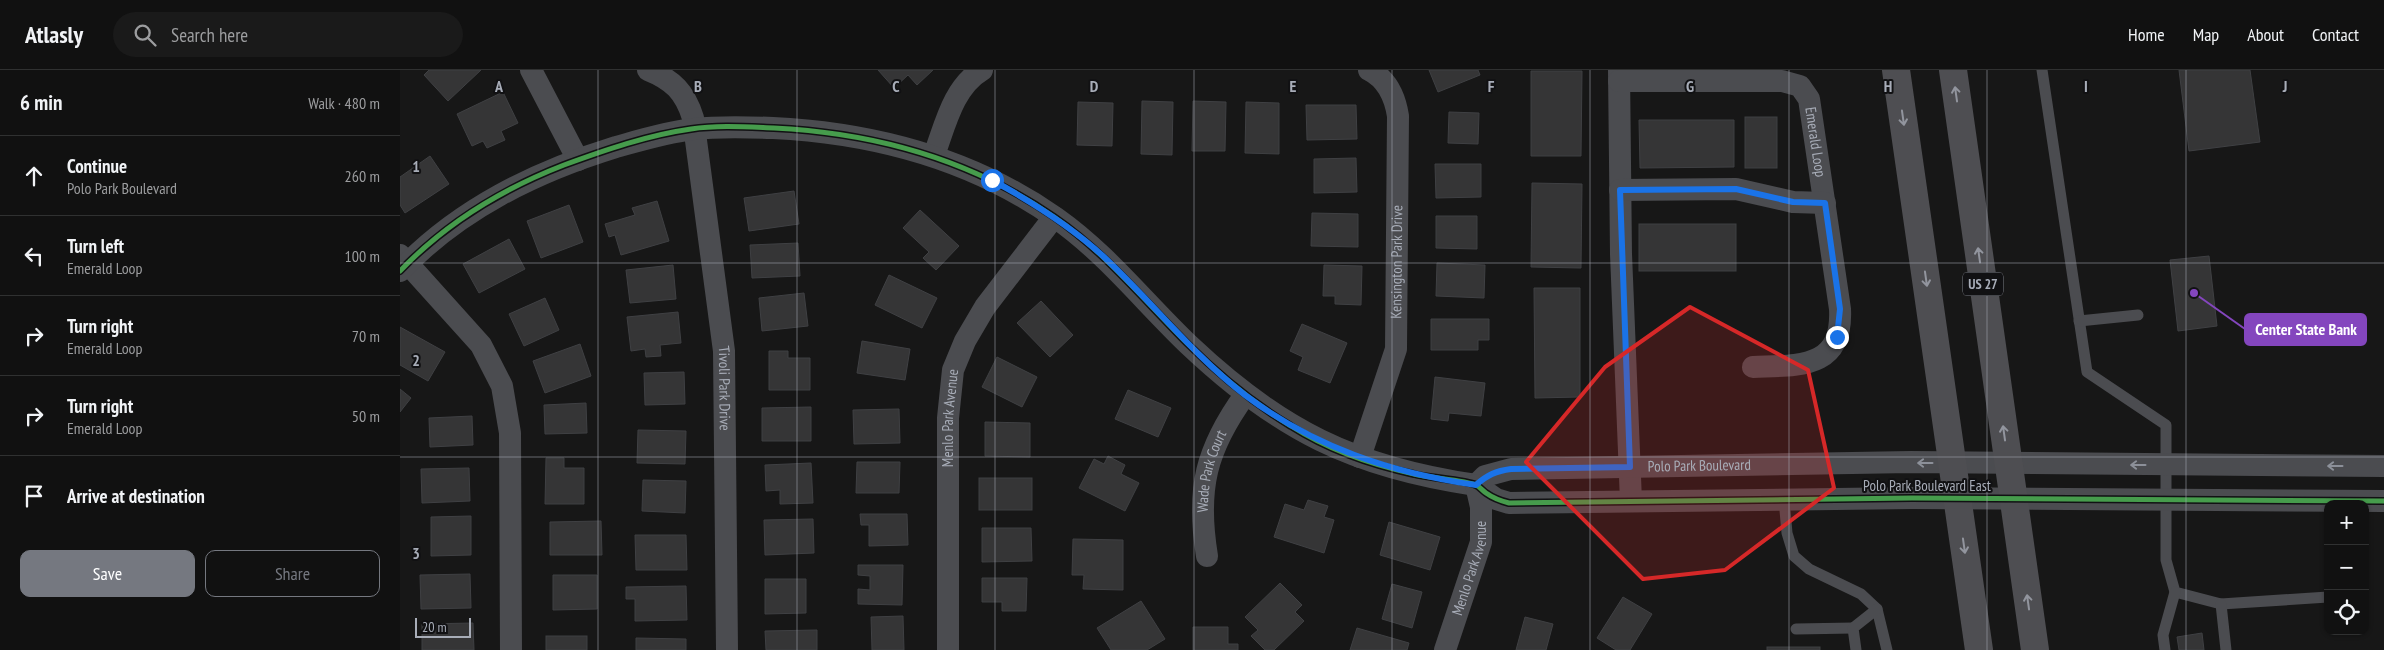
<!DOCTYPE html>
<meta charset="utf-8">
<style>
body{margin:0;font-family:"PT Sans Narrow",sans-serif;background:#1a1a1a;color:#f1f3f6}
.controls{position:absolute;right:15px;bottom:15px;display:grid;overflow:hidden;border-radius:10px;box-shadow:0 1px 4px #0004}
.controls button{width:45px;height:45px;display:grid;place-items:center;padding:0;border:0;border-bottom:1px solid #303131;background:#111;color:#f1f3f6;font:25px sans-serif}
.scale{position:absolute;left:15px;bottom:12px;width:56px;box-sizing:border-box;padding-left:5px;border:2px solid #a8adb8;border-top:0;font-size:14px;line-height:18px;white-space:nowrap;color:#a8adb8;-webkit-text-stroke:4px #111113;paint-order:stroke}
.stop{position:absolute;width:15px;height:15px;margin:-11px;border:4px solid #1a73e8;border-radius:50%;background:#fff}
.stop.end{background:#1a73e8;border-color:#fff;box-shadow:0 1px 5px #0008}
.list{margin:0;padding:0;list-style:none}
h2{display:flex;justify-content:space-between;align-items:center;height:65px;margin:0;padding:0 20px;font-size:21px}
h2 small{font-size:16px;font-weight:400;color:#9c9d9f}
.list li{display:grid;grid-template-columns:32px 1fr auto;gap:15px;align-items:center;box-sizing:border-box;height:80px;padding:0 20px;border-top:1px solid #303131}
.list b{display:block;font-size:19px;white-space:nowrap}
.list p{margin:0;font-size:16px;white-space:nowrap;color:#9c9d9f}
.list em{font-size:16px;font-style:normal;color:#9c9d9f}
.actions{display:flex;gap:10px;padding:15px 20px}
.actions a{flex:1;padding:11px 0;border:1px solid #757880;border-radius:10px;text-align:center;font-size:18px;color:#757880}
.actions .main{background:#757880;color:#fff}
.icon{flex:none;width:28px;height:28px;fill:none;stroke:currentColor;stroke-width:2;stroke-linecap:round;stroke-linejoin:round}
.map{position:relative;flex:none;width:1984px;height:580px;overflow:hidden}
header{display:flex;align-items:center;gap:30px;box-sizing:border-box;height:70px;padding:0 25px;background:#111;border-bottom:1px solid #303131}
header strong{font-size:24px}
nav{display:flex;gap:28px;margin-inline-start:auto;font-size:18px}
.search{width:350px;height:45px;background:#1a1a1a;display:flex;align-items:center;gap:12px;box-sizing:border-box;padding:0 18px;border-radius:28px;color:#9c9d9f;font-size:19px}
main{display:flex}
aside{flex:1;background:#111}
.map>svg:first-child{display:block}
.building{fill:#353536;stroke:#3f4043}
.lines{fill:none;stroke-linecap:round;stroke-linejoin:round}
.service{stroke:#4b4c50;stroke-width:11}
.minor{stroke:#4b4c50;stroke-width:22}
.trunk{stroke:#4e4e52;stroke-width:28}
.cycleway-casing{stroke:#111113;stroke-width:8}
.cycleway{stroke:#469c4c;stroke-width:5}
.oneway{stroke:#92959e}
.oneway2{stroke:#8c9099}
.route{stroke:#1a73e8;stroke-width:6}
.marked{fill:#d62828;fill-opacity:0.2;stroke:#d62828;stroke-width:4;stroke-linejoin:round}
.grid{fill:none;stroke:#a8adb8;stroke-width:1;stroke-opacity:0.55}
.labels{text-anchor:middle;stroke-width:4;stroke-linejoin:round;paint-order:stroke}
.shield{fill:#111113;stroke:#7b7e86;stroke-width:1}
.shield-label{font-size:14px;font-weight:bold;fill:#a8adb8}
.street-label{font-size:15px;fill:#a8adb8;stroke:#111113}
.grid-label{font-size:16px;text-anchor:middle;font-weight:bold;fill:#a8adb8;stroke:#111113;stroke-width:4;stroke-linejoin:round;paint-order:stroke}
.leader{fill:none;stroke:#8446be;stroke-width:2}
.callout-dot{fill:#8446be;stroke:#111113;stroke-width:2}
.callout{fill:#8446be;stroke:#8446be;stroke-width:2}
.callout-label{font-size:16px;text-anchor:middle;font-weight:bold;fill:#fff}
</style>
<header>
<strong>Atlasly</strong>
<div class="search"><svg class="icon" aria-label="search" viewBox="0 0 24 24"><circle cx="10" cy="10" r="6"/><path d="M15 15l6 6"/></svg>Search here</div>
<nav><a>Home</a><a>Map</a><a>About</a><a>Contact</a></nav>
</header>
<main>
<aside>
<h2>6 min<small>Walk · 480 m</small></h2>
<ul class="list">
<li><svg class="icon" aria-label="ahead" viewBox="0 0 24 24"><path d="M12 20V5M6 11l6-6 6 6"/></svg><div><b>Continue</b><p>Polo Park Boulevard</p></div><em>260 m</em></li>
<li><svg class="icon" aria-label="left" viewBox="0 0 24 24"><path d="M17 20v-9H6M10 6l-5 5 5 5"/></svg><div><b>Turn left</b><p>Emerald Loop</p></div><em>100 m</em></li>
<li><svg class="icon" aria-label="right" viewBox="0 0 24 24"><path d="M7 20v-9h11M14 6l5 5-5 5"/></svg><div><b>Turn right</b><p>Emerald Loop</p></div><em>70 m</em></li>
<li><svg class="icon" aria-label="right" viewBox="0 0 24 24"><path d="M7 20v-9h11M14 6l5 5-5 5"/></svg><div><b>Turn right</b><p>Emerald Loop</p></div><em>50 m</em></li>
<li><svg class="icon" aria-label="arrive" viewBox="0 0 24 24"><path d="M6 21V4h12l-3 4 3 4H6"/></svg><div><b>Arrive at destination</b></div></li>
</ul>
<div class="actions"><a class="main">Save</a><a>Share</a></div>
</aside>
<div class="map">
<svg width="1984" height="580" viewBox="0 0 1984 580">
<rect width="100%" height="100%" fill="#171717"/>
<g class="building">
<path d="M29 0H81L48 31 24 5Z"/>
<path d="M478 0H533L517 15 508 5 494 18Z"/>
<path d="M1029 0H1078L1080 5 1038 22Z"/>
<path d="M1779 0H1850L1860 72 1789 81Z"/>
<path d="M1131 1H1182L1181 86H1131Z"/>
<path d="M103 22 118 53 101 61 105 70 87 78 83 71 72 76 57 44Z"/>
<path d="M742 31 773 32 772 85 741 84Z"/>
<path d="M793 31 826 32 825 81H792Z"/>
<path d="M678 32 713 33 712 76 677 75Z"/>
<path d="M846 32 879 33V84L845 83Z"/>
<path d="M906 35H956L957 69 907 70Z"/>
<path d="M1049 42 1079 43 1078 74 1048 73Z"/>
<rect x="1345" y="47" width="32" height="51"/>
<path d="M1239 50H1334V97L1240 98Z"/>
<path d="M30 86 49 114 5 143 0 135V107Z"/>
<path d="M956 88 957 122 914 123V89Z"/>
<path d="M1035 94H1081V127L1036 128Z"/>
<path d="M1132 113 1182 114 1181 198 1131 197Z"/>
<path d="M394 121 399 154 349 161 344 128Z"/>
<path d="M257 131 269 171 221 185 215 165 209 167 205 154 235 145 232 138Z"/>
<path d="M169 135 183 172 141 188 127 151Z"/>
<path d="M520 140 559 176 536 200 523 188 529 182 503 158Z"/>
<path d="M912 143 958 144V177L911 176Z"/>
<path d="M1036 146H1077V179L1036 178Z"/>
<rect x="1239" y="154" width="97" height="47"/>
<path d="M109 169 125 199 79 223 63 194Z"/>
<path d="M398 173 400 206 352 208 350 175Z"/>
<path d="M1809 186 1817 256 1778 261 1770 190Z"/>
<path d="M1037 193 1085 195 1084 228 1036 226Z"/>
<path d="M273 195 276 229 230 233 226 200Z"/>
<path d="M924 195 962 196 961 235 935 234V226H923Z"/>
<path d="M489 205 537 228 522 258 475 235Z"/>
<path d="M1134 218H1180V327L1135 328Z"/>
<path d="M404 223 408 256 362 261 359 228Z"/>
<path d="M145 228 159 260 124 276 109 244Z"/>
<path d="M641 231 673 265 650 287 617 253Z"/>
<path d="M278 242 281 273 260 275 261 286 246 287 245 279 231 281 227 247Z"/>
<path d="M1031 249H1089V270H1078V280H1031Z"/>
<path d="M902 254 947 273 930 313 898 300 903 287 890 281Z"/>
<path d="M0 257 45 282 28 311 0 295Z"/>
<path d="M462 271 510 279 505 310 457 303Z"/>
<path d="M180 274 191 306 145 323 133 291Z"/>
<path d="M369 281H388V288H410V320H369Z"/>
<path d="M597 287 637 307 622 337 582 317Z"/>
<path d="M284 302 285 334 245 335 244 303Z"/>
<path d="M1035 307 1085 313 1081 346 1049 343 1048 351 1031 349Z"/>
<path d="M0 319 11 328 0 342Z"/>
<path d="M728 320 771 338 758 367 715 349Z"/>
<path d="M186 333 187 363 145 364 144 335Z"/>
<path d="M411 337V371H362V338Z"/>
<path d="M499 339 500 373 454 374 453 340Z"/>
<path d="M72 346 73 375 30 377 29 348Z"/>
<path d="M585 352 630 353V387L585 386Z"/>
<path d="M238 360 286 361 285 394 237 393Z"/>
<path d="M708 386 725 395 721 404 739 413 725 441 679 418 694 389 704 394Z"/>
<path d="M146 388H164V398H184V434H145Z"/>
<path d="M457 392H500L499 423H456Z"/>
<path d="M411 393 413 433 380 434V420L366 421 365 395Z"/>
<path d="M69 398 70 431 22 433 21 399Z"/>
<rect x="579" y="408" width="53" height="32"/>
<path d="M243 410 286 411 285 443 242 441Z"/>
<path d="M908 430 928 436 924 447 934 450 924 483 874 467 885 434 904 440Z"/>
<path d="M460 444H507L508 475 469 476V455H461Z"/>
<path d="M71 446V485L31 486V447Z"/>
<path d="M413 449 414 483 365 485 364 450Z"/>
<path d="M201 451 202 485H150V452Z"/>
<path d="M989 452 1040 467 1030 500 980 485Z"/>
<path d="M582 458H631L632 491 582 492Z"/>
<path d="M235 465H286L287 500H236Z"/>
<path d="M673 469 723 470V520L683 519 684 505H672Z"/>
<path d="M458 495H503L502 535 458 534V519L470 520V506L458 505Z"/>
<path d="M70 504 71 538 21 539 20 505Z"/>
<path d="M153 505H197V539L153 540Z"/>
<path d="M582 508H627L626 541H602V532H582Z"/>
<path d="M365 509H406V543L365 544Z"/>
<path d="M880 513 902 535 895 542 904 551 874 580H865L851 566 858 560 845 547Z"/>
<path d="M992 514 1022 522 1012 558 982 549Z"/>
<path d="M286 516 287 550 235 551V529H226V517Z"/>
<path d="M1223 527 1252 544 1230 580H1216L1197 568Z"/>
<path d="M741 531 765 569 747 580H711L697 558Z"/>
<path d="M503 546 504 580H472L471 547Z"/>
<path d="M1125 547 1153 554 1146 580H1116Z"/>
<path d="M73 553 74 580H22V554Z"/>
<path d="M793 557H828V574H838V580H793Z"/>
<path d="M957 558 1009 573 1007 580H950Z"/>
<path d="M417 560V580H366L365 561Z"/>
<path d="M1802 563 1804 580H1779L1777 567Z"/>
<rect x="146" y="566" width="41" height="14"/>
<path d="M236 568 286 569V580H236Z"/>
<rect x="1367" y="577" width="53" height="3"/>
</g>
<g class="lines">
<g class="service">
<path d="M1642 0 1687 302 1766 355V490L1775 522 1821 534 1928 527"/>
<path d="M1679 251 1738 245"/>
<path d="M1384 429 1387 463 1394 486 1409 499 1461 524 1477 539 1487 580"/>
<path d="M1821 534 1826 580"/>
<path d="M1396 559 1453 558"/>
<path d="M1456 580 1453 558 1477 539"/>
<path d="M1765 580 1763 565 1775 522"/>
</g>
<g class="minor">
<path d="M131 0 178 90"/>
<path id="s1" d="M248 0C273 10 285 22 293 48L324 281 327 580"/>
<path d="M1219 0 1221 184 1231 431"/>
<path id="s2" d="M1219 11H1382L1400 16 1409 29 1440 239C1443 300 1398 295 1353 297"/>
<path d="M534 85C545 56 553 17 582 0"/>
<path d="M1220 120 1336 119 1393 132 1425 133"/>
<path d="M0 185 81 275 102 316 110 363 111 580"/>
<path d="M0 201C59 139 135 102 216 77 241 70 267 62 294 59 320 56 347 57 373 58 475 63 572 89 656 148 707 184 744 232 789 275 879 360 953 397 1076 415"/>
<path id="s3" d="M960 387 996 279 998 46C995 27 987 9 969 0"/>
<path d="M1076 415 1096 429 1109 433 1512 428 1984 431"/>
<path id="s4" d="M1076 415 1085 406 1111 399 1511 392 1984 396"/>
<path id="s5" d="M807 486C796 419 806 379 845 325"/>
<path id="s6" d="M548 580V348L553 300 565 271 585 237 654 147"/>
<path id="s7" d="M1045 580 1081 472V437L1076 415"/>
</g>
<g class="trunk">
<path d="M1496 0 1579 580"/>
<path d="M1553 0 1635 580"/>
</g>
<g class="cycleway-casing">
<path id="cycleway" d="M0 201C46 153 102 119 164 95 205 80 248 65 291 59 318 55 347 57 374 58 475 63 570 89 654 147 705 182 743 229 787 273 818 304 853 333 891 356 927 379 972 395 1014 404 1029 408 1065 410 1076 415 1080 417 1083 421 1086 423 1093 428 1101 431 1109 433L1512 428 1984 431"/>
</g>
<use href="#cycleway" class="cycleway"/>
</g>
<defs><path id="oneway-shaft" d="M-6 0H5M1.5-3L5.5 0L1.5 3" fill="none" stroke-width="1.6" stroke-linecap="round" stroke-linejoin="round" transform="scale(1.25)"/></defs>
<g class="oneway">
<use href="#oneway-shaft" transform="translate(1556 24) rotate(-98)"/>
<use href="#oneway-shaft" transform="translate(1503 48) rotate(82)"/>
<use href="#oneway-shaft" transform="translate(1579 185) rotate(-98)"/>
<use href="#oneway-shaft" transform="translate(1526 209) rotate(82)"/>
<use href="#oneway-shaft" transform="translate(1604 363) rotate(-98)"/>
<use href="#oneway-shaft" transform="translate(1564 476) rotate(82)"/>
<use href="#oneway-shaft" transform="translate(1628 532) rotate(-98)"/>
</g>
<g class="oneway2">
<use href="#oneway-shaft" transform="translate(1525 393) rotate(-180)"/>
<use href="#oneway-shaft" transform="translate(1738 395) rotate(-180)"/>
<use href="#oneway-shaft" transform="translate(1935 396) rotate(-180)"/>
</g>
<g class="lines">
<path class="route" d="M592 110C632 132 671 156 704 187 752 232 793 285 845 325 914 377 991 403 1076 415 1087 405 1096 401 1111 399L1230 397 1220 120 1336 119 1393 132 1425 133 1440 239 1437 267"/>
</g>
<path class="marked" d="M1290 237 1408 300 1434 418 1325 500 1243 509 1126 392 1205 297Z"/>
<path class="grid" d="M198 0V580M397 0V580M595 0V580M794 0V580M992 0V580M1190 0V580M1389 0V580M1587 0V580M1786 0V580M0 193H1984M0 387H1984"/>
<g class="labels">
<rect class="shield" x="1563" y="202.5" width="40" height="23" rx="4"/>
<g class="shield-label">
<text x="1583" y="219">US 27</text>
</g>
<g class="street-label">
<text dy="5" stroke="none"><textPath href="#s2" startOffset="241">Emerald Loop</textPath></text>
<text dy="5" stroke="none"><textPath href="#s3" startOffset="201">Kensington Park Drive</textPath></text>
<text dy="5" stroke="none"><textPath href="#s1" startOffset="341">Tivoli Park Drive</textPath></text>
<text dy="5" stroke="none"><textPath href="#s6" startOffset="232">Menlo Park Avenue</textPath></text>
<text dy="5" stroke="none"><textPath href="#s4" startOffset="228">Polo Park Boulevard</textPath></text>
<text dy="5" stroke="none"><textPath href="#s5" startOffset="86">Wade Park Court</textPath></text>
<text x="1527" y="421">Polo Park Boulevard East</text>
<text dy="5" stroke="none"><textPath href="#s7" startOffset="86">Menlo Park Avenue</textPath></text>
</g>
</g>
<g class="grid-label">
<text x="99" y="22">A</text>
<text x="298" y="22">B</text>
<text x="496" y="22">C</text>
<text x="694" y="22">D</text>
<text x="893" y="22">E</text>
<text x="1091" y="22">F</text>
<text x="1290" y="22">G</text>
<text x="1488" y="22">H</text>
<text x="1686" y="22">I</text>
<text x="1885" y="22">J</text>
<text x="16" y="102">1</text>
<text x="16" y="296">2</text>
<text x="16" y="489">3</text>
</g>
<path class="leader" d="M1794 223L1845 259"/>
<circle class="callout-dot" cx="1794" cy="223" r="5"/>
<rect class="callout" x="1845" y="244" width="121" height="31" rx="5"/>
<g class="callout-label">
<text x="1906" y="265">Center State Bank</text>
</g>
</svg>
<div class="controls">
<button>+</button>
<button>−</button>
<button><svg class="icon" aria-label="locate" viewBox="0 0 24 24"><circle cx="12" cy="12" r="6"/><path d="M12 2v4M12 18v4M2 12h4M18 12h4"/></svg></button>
</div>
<div class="scale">20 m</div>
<div class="stop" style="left:592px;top:110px"></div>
<div class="stop end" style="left:1437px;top:267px"></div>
</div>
</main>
